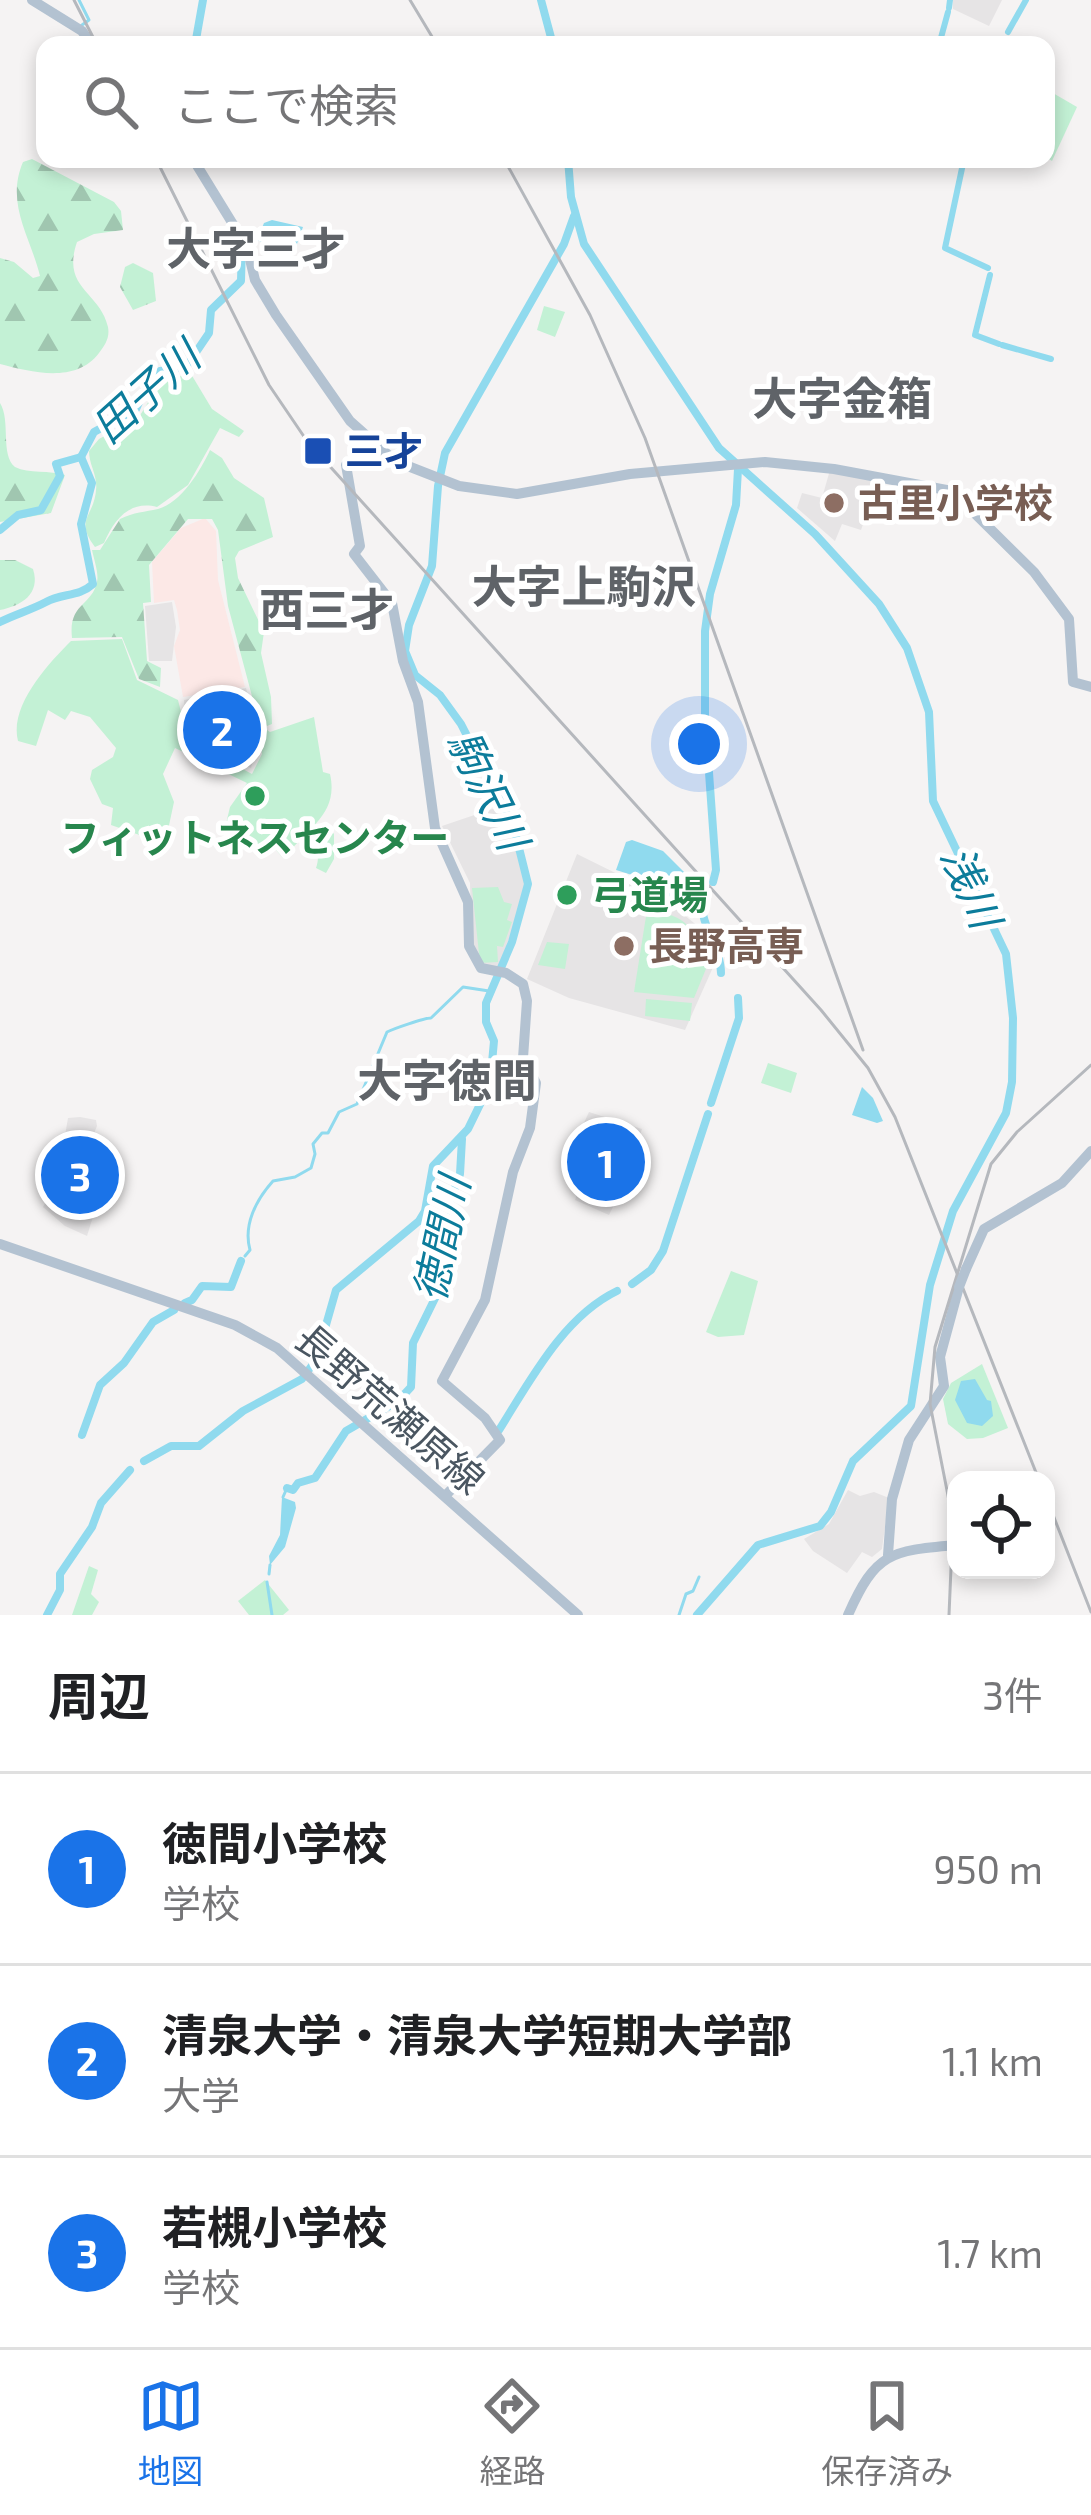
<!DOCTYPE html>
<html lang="ja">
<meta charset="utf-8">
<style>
body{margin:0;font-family:"Exo 2","Noto Sans JP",sans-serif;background:#f6f6f6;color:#202124}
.controls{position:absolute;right:36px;bottom:36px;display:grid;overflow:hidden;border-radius:24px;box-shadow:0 6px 18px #0003}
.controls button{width:108px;height:108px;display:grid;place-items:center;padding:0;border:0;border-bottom:3px solid #e0e0e0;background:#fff;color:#202124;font:60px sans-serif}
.you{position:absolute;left:699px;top:744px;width:42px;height:42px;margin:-30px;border:9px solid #fff;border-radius:50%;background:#1a73e8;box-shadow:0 0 0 18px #1a73e833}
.badge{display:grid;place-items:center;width:78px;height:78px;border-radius:50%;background:#1a73e8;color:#fff;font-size:39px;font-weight:700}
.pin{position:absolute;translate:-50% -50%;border:6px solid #fff;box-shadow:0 3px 12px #0006}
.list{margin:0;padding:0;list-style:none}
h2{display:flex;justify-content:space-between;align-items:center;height:156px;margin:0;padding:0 48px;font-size:51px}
h2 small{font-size:39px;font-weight:400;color:#757577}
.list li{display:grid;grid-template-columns:78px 1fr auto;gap:36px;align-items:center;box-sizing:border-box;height:192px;padding:0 48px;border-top:3px solid #e0e0e0}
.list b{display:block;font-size:45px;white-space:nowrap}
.list p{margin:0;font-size:39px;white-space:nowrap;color:#757577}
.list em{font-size:39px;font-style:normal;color:#757577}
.icon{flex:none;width:66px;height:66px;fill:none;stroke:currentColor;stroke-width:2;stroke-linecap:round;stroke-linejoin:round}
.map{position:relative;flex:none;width:1091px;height:1615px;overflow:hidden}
.search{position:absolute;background:#fff;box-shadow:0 6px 18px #0003;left:36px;right:36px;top:36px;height:132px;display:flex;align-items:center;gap:30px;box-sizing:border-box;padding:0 42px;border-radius:24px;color:#757577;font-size:45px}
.sheet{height:732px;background:#fff}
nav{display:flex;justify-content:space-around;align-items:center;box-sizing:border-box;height:168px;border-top:3px solid #e0e0e0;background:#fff;font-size:33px;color:#757577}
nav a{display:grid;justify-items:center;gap:6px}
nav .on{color:#1a73e8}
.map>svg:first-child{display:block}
.education{fill:#e6e4e5}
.medical{fill:#fce8e6}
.green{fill:#c3f1d5}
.forest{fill:url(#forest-firs)}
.water{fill:#90daee}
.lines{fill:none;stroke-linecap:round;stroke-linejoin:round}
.stream{stroke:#90daee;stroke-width:3}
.canal{stroke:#90daee;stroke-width:6}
.river{stroke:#90daee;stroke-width:8}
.major{stroke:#b3c2d1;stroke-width:10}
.rail{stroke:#b5b8bd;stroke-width:3}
.major-bridge{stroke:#b3c2d1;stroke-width:10}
.transit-dot{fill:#1a4fb4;stroke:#fff;stroke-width:4.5}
.education-dot{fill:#8d6e63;stroke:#fff;stroke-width:4.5}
.leisure-dot{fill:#2e9e5b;stroke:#fff;stroke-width:4.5}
.labels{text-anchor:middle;stroke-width:10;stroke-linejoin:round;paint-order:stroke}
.transit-label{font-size:39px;font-weight:bold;fill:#164399;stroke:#fff;text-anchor:start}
.education-label{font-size:39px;font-weight:bold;fill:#785e54;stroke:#fff;text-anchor:start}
.leisure-label{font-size:39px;font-weight:bold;fill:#27864d;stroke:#fff}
.street-label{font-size:39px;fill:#4a5661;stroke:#fff}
.water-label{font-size:42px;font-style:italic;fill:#0c7c9b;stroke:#fff}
.quarter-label{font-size:45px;font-weight:bold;fill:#5f6368;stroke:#fff}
</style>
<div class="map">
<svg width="1091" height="1615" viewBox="0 0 1091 1615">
<defs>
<pattern id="forest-firs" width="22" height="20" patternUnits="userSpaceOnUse" patternTransform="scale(3)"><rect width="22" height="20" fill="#c3f1d5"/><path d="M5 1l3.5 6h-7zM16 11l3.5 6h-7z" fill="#a0c6b0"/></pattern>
</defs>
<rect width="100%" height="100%" fill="#f5f3f3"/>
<g class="education">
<path d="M953 0H1002L989 26 953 9Z"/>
<path d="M830 470 870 480 875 489 861 530 842 524 835 541 797 508 802 493 822 498Z"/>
<path d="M172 602 176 627 172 661H149L145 606Z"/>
<path d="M246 688 258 739 251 768 193 740 186 726 184 700Z"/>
<path d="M501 806 526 875 525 896 498 968 485 967 472 946 470 883 442 826Z"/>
<path d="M577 854 660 895 700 928 714 965 685 1030 569 998 527 979Z"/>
<path d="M589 1112 642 1129 624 1185 609 1215 575 1200 587 1165 569 1155Z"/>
<path d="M80 1117 96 1120 97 1126 82 1164 105 1178 87 1236 65 1226 43 1207 57 1183 68 1118Z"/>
<path d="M848 1490 860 1496 874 1492 889 1498 882 1549 872 1557 862 1552 847 1573 813 1551 804 1539 829 1524Z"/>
</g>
<path class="medical" d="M205 518 216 531 218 580 245 687 183 697 174 646 180 630 177 610 174 600 154 603 152 562 181 528Z"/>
<g class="green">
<path d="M1046 89 1077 107 1052 161 1046 157Z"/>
<path d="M544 306 565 312 555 337 537 330Z"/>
<path d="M191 374 212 409 244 431 239 437 220 428 188 485 157 507C129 500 114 520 104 543L95 547C74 519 94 517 96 490 98 476 89 465 89 451L99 439 139 417 162 380Z"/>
<path d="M122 639 137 680 178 700 188 740 252 774 262 754 257 723 270 732 314 717 323 772 330 774C339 814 308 827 287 855L283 858 276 850 224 832 230 807 247 783 175 748 163 774 174 802 165 844 111 825 113 808 102 804 90 779 92 770 113 757 116 748 90 717 71 711 65 720 48 710 36 746 18 741C9 706 48 664 71 641Z"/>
<path d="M498 887 504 902 512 904 507 920 512 922 503 947 492 945 497 946 498 962 480 963 472 888Z"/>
<path d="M647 910C688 915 694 928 708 964L694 998 634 992Z"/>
<path d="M547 942 569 944 565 969 538 965Z"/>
<path d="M646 999 692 1003 690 1021 645 1016Z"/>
<path d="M768 1063 797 1073 791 1093 761 1083Z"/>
<path d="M731 1271 758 1281 744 1335 718 1337 706 1332Z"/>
<path d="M982 1364 1008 1428 983 1438 967 1439 948 1424 943 1399 951 1383Z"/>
<path d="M89 1566 98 1570 91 1594 99 1602 92 1615H72Z"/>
<path d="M265 1580 289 1610 283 1615H249L238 1601Z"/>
</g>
<g class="forest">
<path d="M32 159 114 202 121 211 123 230 94 234 77 242C61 289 100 291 108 327 110 338 105 345 99 353 76 384 31 372 0 364V258L14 262 33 278 40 276C31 238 5 204 23 162Z"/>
<path d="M133 263 153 273 156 301 133 310 120 287 125 267Z"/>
<path d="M0 403C11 420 0 455 15 467 29 474 50 470 65 475L51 513 0 522Z"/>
<path d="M210 450 222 458 234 478 264 498 273 537 239 551 235 558 238 578 264 632 261 653 271 697 272 724 267 726 257 715 228 606 218 530 212 519H188L149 565 151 602 143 603 147 661 161 668 160 687 139 679 122 637 72 638C68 603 92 606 97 582 99 573 94 560 92 550H100L120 519C134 512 145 512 158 509 181 503 201 470 210 450Z"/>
<path d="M0 560H15L33 569C41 594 21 606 0 610Z"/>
<path d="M327 826 334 834V859L326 873 316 868C322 853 312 843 318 829Z"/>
</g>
<g class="water">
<path d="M272 220 303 227 293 255 257 240 264 223Z"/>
<path d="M632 840 663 851 691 879 680 902 648 885V880L616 870 626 842Z"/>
<path d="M862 1087 873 1098 883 1121 877 1123 852 1115Z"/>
<path d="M975 1379 987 1400 991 1401 993 1416 982 1426 967 1423 955 1400 961 1381Z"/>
<path d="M282 1497 295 1502 296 1508 285 1547 270 1565 269 1556 280 1535Z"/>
</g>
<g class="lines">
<g class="stream">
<path d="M79 0 89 20 82 25"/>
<path d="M245 1256 250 1250C243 1225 256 1200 273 1181L295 1177 311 1168 315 1154 313 1144 322 1133H328L339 1112 357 1104 387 1032C393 1029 424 1018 431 1018L463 987 489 991"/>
<path d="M283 1497 287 1488"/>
<path d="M269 1574 270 1565"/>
<path d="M267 1582 272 1615"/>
<path d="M679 1615 686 1594 693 1591 699 1577"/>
</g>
<g class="canal">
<path d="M949 8 950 0"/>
<path d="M1008 32 1026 0"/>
<path d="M939 45 948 12"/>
<path d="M964 159 945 248 988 268"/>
<path d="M990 275 975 335 999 344"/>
<path d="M1002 345 1051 359"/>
</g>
<g class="river">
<path d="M541 0 553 45"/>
<path d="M195 45 203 0"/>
<path d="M568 159 571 197 584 244 719 448 815 534 879 604 907 648 929 712 933 801 1006 954 1013 1018 1012 1082 1006 1113 953 1211 930 1285 911 1406 853 1461 831 1512 820 1526 758 1545 697 1615"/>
<path d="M81 457 94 432 136 409 149 380 160 371 186 367 209 333 211 310 241 281 242 244"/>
<path d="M0 530 18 515 41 510 60 476 56 464 81 457"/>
<path d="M0 622C16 614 31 610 46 602 62 593 79 597 93 584L81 524 92 483 81 457"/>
<path d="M713 882 716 870 705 717V631L710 594 736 505 738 469"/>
<path d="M704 893C695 921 721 944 721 973"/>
<path d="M711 1103 739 1018 738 998"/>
<path d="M632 1284 651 1270 663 1251 708 1114"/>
<path d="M185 1303 192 1300 202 1286 231 1287 241 1261"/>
<path d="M499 1430C530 1381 563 1317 617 1291"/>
<path d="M82 1435 100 1385 124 1363 153 1322 174 1310"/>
<path d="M144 1461 171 1446H199L243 1411 302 1379 316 1360 336 1290 419 1221 425 1211 433 1166 468 1129 490 1084 494 1041 486 1022V1003L512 942 528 884 514 828 461 724 440 695 415 675 405 651 409 625 432 566 438 486 445 453 564 244 574 216"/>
<path d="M287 1488 293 1490 298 1483 315 1478 346 1431 398 1401 411 1387 413 1343 441 1286 433 1251 452 1213 450 1201 460 1174 462 1139"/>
<path d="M47 1615 60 1590V1574L92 1527 101 1503 130 1470"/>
</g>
<g class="major">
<path d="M32 0 82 31 92 45"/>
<path d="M193 159 247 247 255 280 276 315 350 421 395 461 459 486 517 494 630 474 765 462 834 469 952 491 1034 572 1069 619 1073 682 1091 687"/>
<path d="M373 444 346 465 360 546 354 554 392 603 403 661 418 702 435 828 468 902 469 946 481 968 506 973 523 984 527 1001 523 1058 536 1083 530 1128 513 1172 485 1300 442 1381 485 1418 500 1440 445 1496"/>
<path d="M0 1244 235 1325 277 1348 578 1615"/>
<path d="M966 1269 984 1229 1062 1183 1091 1151"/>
<path d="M888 1555 892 1499 909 1440 944 1386 940 1357 959 1287"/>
<path d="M848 1615C876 1552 890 1551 956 1545"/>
</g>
<g class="rail">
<path d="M74 0 97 45"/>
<path d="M410 0 437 45"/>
<path d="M156 159 269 385 307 441 821 1010 868 1068 895 1117 1039 1480"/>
<path d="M504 159 590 315 645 438 863 1050"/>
<path d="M1046 1497 1091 1612"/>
<path d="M949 1615 953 1521 930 1404 935 1347 991 1164 1017 1132 1091 1065"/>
</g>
<path class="major-bridge" d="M959 1287 966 1269"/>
</g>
<rect class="transit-dot" x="303" y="436" width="30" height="30" rx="6"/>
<g class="education-dot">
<circle cx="834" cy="503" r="12"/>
<circle cx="624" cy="946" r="12"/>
</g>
<g class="leisure-dot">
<circle cx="255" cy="796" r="12"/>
<circle cx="567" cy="895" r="12"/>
</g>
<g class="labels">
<g class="transit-label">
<text x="345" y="465">三才</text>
</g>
<g class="education-label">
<text x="858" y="517">古里小学校</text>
<text x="648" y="960">長野高専</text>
</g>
<g class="leisure-label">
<text x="255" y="852">フィットネスセンター</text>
<text x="591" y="909" text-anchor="start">弓道場</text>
</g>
<g class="street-label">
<text transform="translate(390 1409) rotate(41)" y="14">長野荒瀬原線</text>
</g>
<g class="water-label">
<text transform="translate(146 392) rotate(-42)" y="15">田子川</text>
<text transform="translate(488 790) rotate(64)" y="15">駒沢川</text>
<text transform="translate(971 887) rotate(66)" y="15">浅川</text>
<text transform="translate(442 1239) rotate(-78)" y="15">徳間川</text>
</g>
<g class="quarter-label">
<text x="256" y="265">大字三才</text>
<text x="842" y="415">大字金箱</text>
<text x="584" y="603">大字上駒沢</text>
<text x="327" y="626">西三才</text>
<text x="447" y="1097">大字徳間</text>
</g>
</g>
</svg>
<div class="controls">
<button><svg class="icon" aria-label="locate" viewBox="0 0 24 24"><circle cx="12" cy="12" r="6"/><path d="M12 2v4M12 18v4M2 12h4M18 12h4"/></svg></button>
</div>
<div class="you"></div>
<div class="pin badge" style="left:606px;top:1162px">1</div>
<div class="pin badge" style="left:222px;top:730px">2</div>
<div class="pin badge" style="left:80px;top:1175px">3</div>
<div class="search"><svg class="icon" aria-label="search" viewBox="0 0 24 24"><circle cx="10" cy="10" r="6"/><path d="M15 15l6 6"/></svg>ここで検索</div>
</div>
<section class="sheet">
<h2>周辺<small>3件</small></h2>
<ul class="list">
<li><span class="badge">1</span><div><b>徳間小学校</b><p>学校</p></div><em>950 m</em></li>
<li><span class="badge">2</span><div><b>清泉大学・清泉大学短期大学部</b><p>大学</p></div><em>1.1 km</em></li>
<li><span class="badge">3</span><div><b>若槻小学校</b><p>学校</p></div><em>1.7 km</em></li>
</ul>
</section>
<nav>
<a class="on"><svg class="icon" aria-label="map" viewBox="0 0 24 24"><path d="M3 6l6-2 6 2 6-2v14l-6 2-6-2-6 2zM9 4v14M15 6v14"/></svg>地図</a>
<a><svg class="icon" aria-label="directions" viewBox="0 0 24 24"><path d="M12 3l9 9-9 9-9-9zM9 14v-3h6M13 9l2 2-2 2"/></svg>経路</a>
<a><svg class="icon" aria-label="saved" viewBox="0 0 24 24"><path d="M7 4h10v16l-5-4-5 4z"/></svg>保存済み</a>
</nav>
